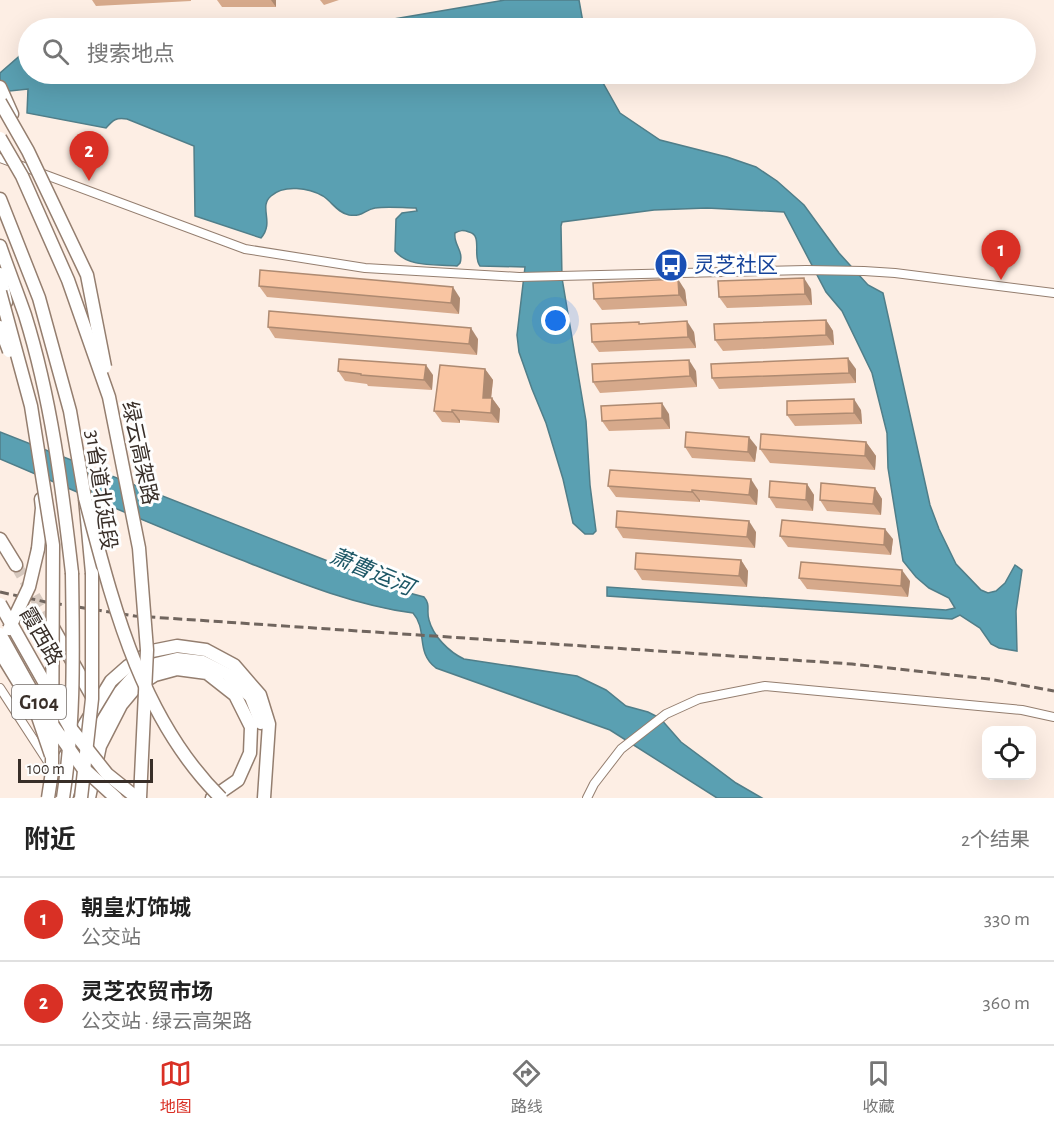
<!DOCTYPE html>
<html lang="zh">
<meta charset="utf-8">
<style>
body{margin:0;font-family:"Alegreya Sans","Noto Sans SC",sans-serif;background:#f6f6f6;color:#222}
.controls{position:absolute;right:18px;bottom:18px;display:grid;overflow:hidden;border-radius:12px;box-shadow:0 6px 24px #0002}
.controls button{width:54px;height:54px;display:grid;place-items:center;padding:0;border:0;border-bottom:2px solid #e0e0e0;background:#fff;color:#222;font:30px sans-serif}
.scale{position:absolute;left:18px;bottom:15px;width:135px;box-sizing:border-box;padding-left:6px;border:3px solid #382e28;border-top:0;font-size:16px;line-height:21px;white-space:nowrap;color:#382e28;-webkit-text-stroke:4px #fefefe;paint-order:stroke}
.you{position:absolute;left:556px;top:321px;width:21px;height:21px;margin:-15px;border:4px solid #fff;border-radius:50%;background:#1a73e8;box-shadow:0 0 0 9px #1a73e833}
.badge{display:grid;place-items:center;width:39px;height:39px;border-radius:50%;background:#d93025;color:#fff;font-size:20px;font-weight:700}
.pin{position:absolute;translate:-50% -50px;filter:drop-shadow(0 2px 3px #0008)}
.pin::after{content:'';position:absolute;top:32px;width:21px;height:18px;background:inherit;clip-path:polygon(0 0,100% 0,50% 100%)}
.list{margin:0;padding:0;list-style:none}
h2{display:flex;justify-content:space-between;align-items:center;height:78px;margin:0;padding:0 24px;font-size:26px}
h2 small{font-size:20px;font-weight:400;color:#767676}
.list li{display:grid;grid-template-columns:39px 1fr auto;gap:18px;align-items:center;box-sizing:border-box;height:84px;padding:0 24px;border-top:2px solid #e0e0e0}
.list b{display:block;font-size:22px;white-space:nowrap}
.list p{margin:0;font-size:20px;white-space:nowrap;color:#767676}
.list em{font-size:20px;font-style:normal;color:#767676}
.icon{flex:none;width:33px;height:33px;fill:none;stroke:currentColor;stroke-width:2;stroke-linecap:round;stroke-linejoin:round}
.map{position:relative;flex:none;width:1054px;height:798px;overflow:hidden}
.search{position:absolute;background:#fff;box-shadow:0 6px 24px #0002;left:18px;right:18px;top:18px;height:66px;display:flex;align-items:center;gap:15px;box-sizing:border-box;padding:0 21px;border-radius:33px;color:#767676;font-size:22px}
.sheet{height:246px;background:#fff}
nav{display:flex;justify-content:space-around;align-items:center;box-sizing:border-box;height:84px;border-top:2px solid #e0e0e0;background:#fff;font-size:16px;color:#767676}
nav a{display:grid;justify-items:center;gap:3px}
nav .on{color:#d93025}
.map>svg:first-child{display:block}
.water{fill:#5aa0b2;stroke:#507e89;stroke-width:1.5}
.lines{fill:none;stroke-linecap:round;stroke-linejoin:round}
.primary-tunnel{stroke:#d6c8be;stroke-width:12;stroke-dasharray:12 6;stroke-linecap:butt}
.minor-casing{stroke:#947e6f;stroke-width:10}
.primary-casing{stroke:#947e6f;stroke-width:15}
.trunk-casing{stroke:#947e6f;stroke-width:15}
.minor{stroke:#fff;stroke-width:8}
.primary{stroke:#fff;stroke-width:12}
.trunk{stroke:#fff;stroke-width:12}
.rail{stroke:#70655e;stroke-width:3;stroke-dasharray:9 4.5;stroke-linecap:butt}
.primary-bridge-casing{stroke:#947e6f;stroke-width:15;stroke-linecap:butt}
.trunk-bridge-casing{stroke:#947e6f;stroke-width:15;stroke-linecap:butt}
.primary-bridge{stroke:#fff;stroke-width:12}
.trunk-bridge{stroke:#fff;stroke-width:12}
.wall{fill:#d6a98b}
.shaded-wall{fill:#ae8a71}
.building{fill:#f9c5a2;stroke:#ae8a71;stroke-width:1.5}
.labels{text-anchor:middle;stroke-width:6;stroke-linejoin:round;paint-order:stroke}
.shield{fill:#fefefe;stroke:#736c68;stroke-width:1.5}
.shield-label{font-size:20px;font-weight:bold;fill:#382e28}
.transit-label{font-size:21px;fill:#164399;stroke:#fefefe;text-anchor:start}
.street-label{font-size:21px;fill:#382e28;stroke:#fefefe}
.water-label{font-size:22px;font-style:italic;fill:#1d5766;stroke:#fefefe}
</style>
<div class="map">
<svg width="1054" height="798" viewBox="0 0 1054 798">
<rect width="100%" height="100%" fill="#fdeee4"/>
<g class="water">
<path d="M505 0H579L584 28H341Z"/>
<path d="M28 51V74H598L620 113 660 140 727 157 756 167 777 181 804 205 839 253 868 285 883 293 930 505 939 529 956 564 981 590 988 593 996 591 1005 583 1015 565 1022 570 1016 611 1017 651 999 648 991 644 980 628 960 615 952 619 607 596V587L946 610 955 608 949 598 929 588 916 577 903 561 888 468 887 433 872 373 842 311 826 292 784 212 707 208 654 210 562 222 561 226 562 278 586 421 590 485 596 531 593 534H585L573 523 563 479 546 423 532 389 519 352 517 335 525 267 480 266C472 256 483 235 469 232 463 230 460 230 455 233 453 244 464 251 460 263L457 266C436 264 409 268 395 251L396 219 402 213 417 211 416 208C403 208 388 206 375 208 364 210 363 217 349 215 338 213 332 202 323 196 309 188 284 184 271 196 258 207 275 222 261 238L195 216 194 146 127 119C116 117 113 120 106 128L27 113 28 89 0 92V73L23 53Z"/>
<path d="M0 432 343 567 387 587 424 597C431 605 426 611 429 620 433 636 449 652 464 659L577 676 606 690 626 706 648 712 660 718 681 742 736 783 762 798H717L610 730 436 668C415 652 428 630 413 613 353 605 295 581 239 559 159 528 80 493 0 459Z"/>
</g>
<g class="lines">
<path class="primary-tunnel" d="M16 565 49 621"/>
<g class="minor-casing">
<g id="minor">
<path d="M0 158 245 249 365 268 519 277 806 270 864 271 895 273 1054 293"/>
<path d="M0 688 52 768"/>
<path d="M587 798 594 784 621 749 666 714 699 699 765 686 1022 710 1054 717"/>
</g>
</g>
<g class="primary-casing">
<g id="primary">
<path d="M0 199 39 298 70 411 85 498 92 573"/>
<path d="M0 246C8 269 17 292 25 315 51 398 62 486 72 573"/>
<path d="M0 274 6 302"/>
<path d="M0 539 16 565"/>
<path d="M38 549 42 508 41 499"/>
<path d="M51 624 93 698"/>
<path d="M55 773 111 681 128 666 152 651 177 646 206 650 234 665 260 695 269 724 264 798"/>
<path d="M67 795 75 767 120 692 134 676 156 664 177 659 203 662 227 674 251 697 261 723"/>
<path d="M89 798 100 746 121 705 136 687 155 675 177 669 207 673 235 695 251 727 250 753 238 780 212 798"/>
</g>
</g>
<g class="trunk-casing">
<path id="trunk" d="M0 87 12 114"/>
</g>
<use href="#minor" class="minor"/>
<use href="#primary" class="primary"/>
<use href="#trunk" class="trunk"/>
<path class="rail" d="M0 592 46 602 135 616 852 664 989 679 1054 691"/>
<g class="primary-bridge-casing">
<g id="primary-bridge">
<path d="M85 498C113 604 140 718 221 798"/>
<path d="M0 604 69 726 107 774 137 798"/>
<path d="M9 629 29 587 38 549"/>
<path d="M0 634 44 713 82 767 116 798"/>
<path d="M0 652 36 711 51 755"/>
<path d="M63 798C75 722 73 649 72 573"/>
<path d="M81 798 92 699V573"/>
</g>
</g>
<g class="trunk-bridge-casing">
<g id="trunk-bridge">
<path d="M0 102 28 151 87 275 105 367"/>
<path d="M0 138 22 176 68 280 109 397 139 548 147 650 140 798"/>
<path d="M0 292 31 406 53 545 52 772 48 798"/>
<path d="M0 327 9 351"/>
</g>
</g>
<use href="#primary-bridge" class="primary-bridge"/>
<use href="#trunk-bridge" class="trunk-bridge"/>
</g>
<g class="wall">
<path d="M92 0H191V1L96 6Z"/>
<path d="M217 0H276V7H222Z"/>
<path d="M320 0H339L324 5Z"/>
<path d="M259 286 460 298 459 314 267 297Z"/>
<path d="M811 289 812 305 727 308 719 297Z"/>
<path d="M685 290 687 306 602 310 594 299Z"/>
<path d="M826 320 833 331 834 345 723 351 715 340Z"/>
<path d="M641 324 694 332 696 348 599 352 592 342Z"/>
<path d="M268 327 478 339 477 355 275 338Z"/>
<path d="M485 369 493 380 491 398H492L500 409 499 423 460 420V423L442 422 434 411Z"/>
<path d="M856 369V383L719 389 712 378Z"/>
<path d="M338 371 433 375 432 390 368 386 367 384 345 381Z"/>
<path d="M696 371 697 387 600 393 593 382Z"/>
<path d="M861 410 862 424 795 426 787 415Z"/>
<path d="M669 414 670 429 609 431 602 421Z"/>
<path d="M866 442 876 456 875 470 770 463 760 449Z"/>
<path d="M685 447H757L755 462 692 458Z"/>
<path d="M807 484 814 495 813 511 776 508 769 497Z"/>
<path d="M608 486 758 490 757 505 700 500V502L616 497Z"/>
<path d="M875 488 882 499 881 515 827 511 820 500Z"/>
<path d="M616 527 756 532 755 548 623 538Z"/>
<path d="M780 536 893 539 891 555 788 547Z"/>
<path d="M741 560 748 571 747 587 642 580 635 569Z"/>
<path d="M799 578 910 581 908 597 807 589Z"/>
</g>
<g class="shaded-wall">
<path d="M271 0H276V7Z"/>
<path d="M804 278 811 289 812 305 805 294Z"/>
<path d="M678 279 685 290 687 306 679 295Z"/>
<path d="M453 287 460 298 459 314 451 303Z"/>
<path d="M826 320 833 331 834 345 826 335Z"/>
<path d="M687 321 694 332 696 348 688 337Z"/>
<path d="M471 328 478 339 477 355 469 344Z"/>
<path d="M848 358 856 369V383L849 373Z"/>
<path d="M689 360 696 371 697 387 690 376Z"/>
<path d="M426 365 433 375 432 390 424 380Z"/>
<path d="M485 369 493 380 490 408 483 398Z"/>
<path d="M492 398 500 409 499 423 491 413Z"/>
<path d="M854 399 861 410 862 424 854 413Z"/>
<path d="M662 403 669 414 670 429 662 418Z"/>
<path d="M452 410 460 420V423L452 412Z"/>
<path d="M749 437 757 447 755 462 748 452Z"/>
<path d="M866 442 876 456 875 470 865 456Z"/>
<path d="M751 479 758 490 757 505 749 495Z"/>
<path d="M807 484 814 495 813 511 806 500Z"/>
<path d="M875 488 882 499 881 515 873 504Z"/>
<path d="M692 490 700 500V502L692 492Z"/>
<path d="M749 521 756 532 755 548 747 537Z"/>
<path d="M885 529 893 539 891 555 884 545Z"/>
<path d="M741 560 748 571 747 587 739 576Z"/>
<path d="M902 570 910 581 908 597 901 586Z"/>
</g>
<g class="building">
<path d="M260 270 453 287 451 303 259 286Z"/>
<path d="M804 278 805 294 719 297 718 281Z"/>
<path d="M678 279 679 295 594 299 593 283Z"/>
<path d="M269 311 471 328 469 344 268 327Z"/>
<path d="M826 320V335L715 340 714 324Z"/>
<path d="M687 321 688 337 592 342 591 324 639 322V324Z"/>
<path d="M848 358 849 373 712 378 711 364Z"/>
<path d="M339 359 426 365 424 380 361 375V374L338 371Z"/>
<path d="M689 360 690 376 593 382 592 364Z"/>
<path d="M440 365 485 369 483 398H492L491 413 452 410V412L434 411Z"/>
<path d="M854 399V413L787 415V401Z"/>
<path d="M662 403V418L602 421 601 406Z"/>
<path d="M686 432 749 437 748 452 685 447Z"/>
<path d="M761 434 866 442 865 456 760 449Z"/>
<path d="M610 470 751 479 749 495 692 490V492L608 486Z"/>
<path d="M770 481 807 484 806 500 769 497Z"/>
<path d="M821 483 875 488 873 504 820 500Z"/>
<path d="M617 511 749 521 747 537 616 527Z"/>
<path d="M782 520 885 529 884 545 780 536Z"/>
<path d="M636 553 741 560 739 576 635 569Z"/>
<path d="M801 562 902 570 901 586 799 578Z"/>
</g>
<defs>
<g id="bus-disc" transform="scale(1.725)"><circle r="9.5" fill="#1a4fb4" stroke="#fefefe"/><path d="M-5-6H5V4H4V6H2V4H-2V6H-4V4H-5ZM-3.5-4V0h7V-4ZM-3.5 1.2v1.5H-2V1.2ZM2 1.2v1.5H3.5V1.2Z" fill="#fff"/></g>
</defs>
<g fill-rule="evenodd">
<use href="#bus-disc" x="671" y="265"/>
</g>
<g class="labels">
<rect class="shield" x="12" y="685" width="54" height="34" rx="4.5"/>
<g class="shield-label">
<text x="39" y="709">G104</text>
</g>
<g class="transit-label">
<text x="694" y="272">灵芝社区</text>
</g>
<g class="street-label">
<text transform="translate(140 453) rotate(78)" y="7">绿云高架路</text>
<text transform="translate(101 490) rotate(82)" y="7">31省道北延段</text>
<text transform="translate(41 636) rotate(60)" y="7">霞西路</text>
</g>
<g class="water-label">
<text transform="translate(372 571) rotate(23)" y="8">萧曹运河</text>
</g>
</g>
</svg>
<div class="controls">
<button><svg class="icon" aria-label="locate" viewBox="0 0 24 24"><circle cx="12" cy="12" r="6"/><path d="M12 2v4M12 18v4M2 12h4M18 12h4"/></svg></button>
</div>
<div class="scale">100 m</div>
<div class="you"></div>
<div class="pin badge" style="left:1001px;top:280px">1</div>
<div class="pin badge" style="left:89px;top:181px">2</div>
<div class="search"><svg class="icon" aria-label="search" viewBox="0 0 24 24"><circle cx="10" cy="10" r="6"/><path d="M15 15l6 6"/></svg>搜索地点</div>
</div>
<section class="sheet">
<h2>附近<small>2个结果</small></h2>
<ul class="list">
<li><span class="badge">1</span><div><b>朝皇灯饰城</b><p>公交站</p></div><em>330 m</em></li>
<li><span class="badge">2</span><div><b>灵芝农贸市场</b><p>公交站 · 绿云高架路</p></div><em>360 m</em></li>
</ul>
</section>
<nav>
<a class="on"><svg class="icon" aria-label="map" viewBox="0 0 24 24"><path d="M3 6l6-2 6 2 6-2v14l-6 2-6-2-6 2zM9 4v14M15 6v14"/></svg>地图</a>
<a><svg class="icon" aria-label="directions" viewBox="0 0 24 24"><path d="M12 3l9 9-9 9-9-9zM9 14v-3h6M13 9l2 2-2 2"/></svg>路线</a>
<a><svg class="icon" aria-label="saved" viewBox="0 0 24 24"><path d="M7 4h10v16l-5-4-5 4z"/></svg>收藏</a>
</nav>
